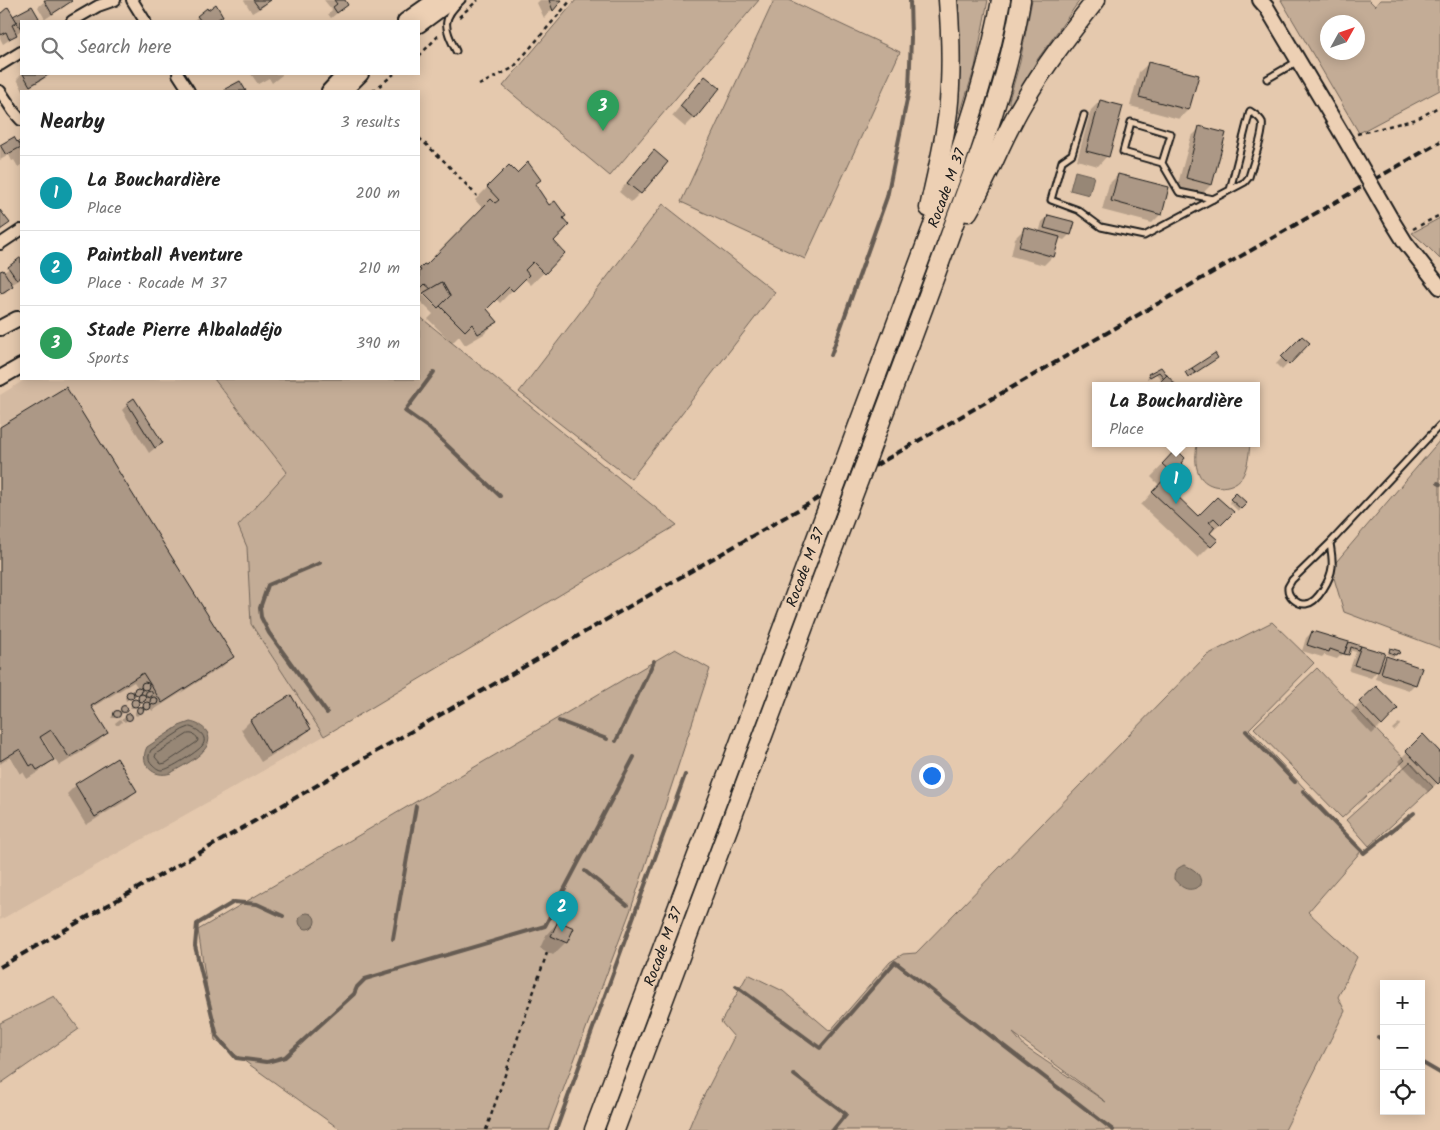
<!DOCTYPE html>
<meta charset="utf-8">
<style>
body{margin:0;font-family:Kalam,sans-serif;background:#f6f6f6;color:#222}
.controls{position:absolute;right:15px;bottom:15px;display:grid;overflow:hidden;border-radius:0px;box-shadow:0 2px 12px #0003}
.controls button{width:45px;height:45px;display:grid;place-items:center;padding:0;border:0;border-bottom:1px solid #e0e0e0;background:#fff;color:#222;font:25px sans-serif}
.compass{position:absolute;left:1320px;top:15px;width:45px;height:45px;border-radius:50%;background:#fff;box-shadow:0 2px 12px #0003;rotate:50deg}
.you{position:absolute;left:931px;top:775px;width:18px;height:18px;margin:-12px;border:4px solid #fff;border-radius:50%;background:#1a73e8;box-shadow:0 0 0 8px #1a73e833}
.badge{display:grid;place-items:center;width:32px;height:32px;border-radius:50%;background:#db2777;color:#fff;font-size:16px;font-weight:700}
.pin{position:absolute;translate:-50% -41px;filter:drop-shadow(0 1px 2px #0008)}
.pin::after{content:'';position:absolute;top:26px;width:18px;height:15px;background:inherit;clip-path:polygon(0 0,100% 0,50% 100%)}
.popup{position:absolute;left:1092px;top:382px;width:168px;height:65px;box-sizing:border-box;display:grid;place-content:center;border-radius:0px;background:#fff;filter:drop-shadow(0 1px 4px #0005);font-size:16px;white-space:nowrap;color:#767676}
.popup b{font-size:19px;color:#222}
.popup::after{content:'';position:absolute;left:50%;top:100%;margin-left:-10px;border:10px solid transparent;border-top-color:#fff}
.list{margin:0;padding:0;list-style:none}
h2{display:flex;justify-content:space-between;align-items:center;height:65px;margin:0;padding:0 20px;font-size:21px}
h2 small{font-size:16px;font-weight:400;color:#767676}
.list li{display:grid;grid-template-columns:32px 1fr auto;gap:15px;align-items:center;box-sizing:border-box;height:75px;padding:0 20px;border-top:1px solid #e0e0e0}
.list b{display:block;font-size:19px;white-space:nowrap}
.list p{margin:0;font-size:16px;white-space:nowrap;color:#767676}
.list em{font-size:16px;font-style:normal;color:#767676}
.icon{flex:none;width:28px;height:28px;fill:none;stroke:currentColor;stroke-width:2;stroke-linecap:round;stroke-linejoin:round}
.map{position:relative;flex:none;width:1440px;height:1130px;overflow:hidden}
.search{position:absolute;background:#fff;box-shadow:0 2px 12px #0003;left:20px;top:20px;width:400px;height:55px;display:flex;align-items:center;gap:12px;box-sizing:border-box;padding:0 18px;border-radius:0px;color:#767676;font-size:19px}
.panel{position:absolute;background:#fff;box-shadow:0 2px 12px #0003;left:20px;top:90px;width:400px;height:290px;border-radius:0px}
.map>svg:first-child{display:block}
.built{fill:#d4baa2}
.green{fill:#c3ac96;stroke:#706459;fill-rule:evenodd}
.water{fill:#978776;stroke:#665c52}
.shadow{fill:#0003;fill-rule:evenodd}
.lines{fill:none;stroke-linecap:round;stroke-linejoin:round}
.shore{stroke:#4d4740;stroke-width:1}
.stream{stroke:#665c52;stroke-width:4}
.building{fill:#ac9886;stroke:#1c1c1c}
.lane-casing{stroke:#1c1c1c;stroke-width:9}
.street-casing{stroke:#1c1c1c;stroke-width:14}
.secondary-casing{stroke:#1c1c1c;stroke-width:18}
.highway-casing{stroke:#1c1c1c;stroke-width:21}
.path{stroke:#1c1c1c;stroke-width:2.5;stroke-dasharray:4 4;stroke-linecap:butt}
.lane{stroke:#edd0b4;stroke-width:5}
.street{stroke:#edd0b4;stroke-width:10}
.secondary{stroke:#edd0b4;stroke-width:14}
.highway{stroke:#edd0b4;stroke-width:18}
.rail{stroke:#1c1c1c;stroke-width:4;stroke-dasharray:8 4;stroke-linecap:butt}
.secondary-bridge-casing{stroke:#1c1c1c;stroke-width:18;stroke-linecap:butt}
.highway-bridge-casing{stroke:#1c1c1c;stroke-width:21;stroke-linecap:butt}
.secondary-bridge{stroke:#edd0b4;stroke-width:14}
.highway-bridge{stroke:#edd0b4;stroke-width:18}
.labels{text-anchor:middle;stroke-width:4;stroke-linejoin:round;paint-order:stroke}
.street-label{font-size:15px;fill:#1c1c1c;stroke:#edd0b4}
</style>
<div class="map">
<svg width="1440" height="1130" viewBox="0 0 1440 1130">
<rect width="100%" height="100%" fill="#e5c9ae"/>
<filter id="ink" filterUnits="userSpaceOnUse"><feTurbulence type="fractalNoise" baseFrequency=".02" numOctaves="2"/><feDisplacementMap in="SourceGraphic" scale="10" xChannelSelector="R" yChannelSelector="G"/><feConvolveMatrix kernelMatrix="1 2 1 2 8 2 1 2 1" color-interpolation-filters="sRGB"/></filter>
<g filter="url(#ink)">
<path class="built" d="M26 379H214L287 472 238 526 247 547 251 624 324 736 0 920V395Z"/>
<g class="green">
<path d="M576 0H759L610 176 503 86Z"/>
<path d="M774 0H789L900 52 805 259 681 202Z"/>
<path d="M953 0H988L975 67 952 139Z"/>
<path d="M1032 0H1080L1037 60 1014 104 1009 103V100L1020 62Z"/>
<path d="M1281 0H1369L1375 6 1380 0H1440V90L1359 133ZM1328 22H1358V52H1328Z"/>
<path d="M663 204 775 292 631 479 519 392Z"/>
<path d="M1440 218V259L1425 244 1412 233Z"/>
<path d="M419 316 677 525 324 736 251 624 247 547 238 526 287 472 214 379H419Z"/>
<path d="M1440 440V648L1344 612 1331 568Z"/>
<path d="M1197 443H1250C1249 454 1248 467 1242 477 1232 491 1206 490 1199 474 1194 464 1196 453 1197 443Z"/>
<path d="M1272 622 1314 663 1249 729 1362 850 1308 912 1357 957 1338 997 1345 1011 1285 1130H1033L1008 1129 1006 1130H688L695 1113 734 1037 721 1022 748 974 783 991 830 1031 890 962 903 954 916 953 1207 655ZM1013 1033 1106 1102 1025 1047Z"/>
<path d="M675 649 710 669 631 909 548 1130H341L215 1040 198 930Z"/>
<path d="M1317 668 1405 760 1342 818 1254 728Z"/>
<path d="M1410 762 1433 787 1369 846 1346 820Z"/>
<path d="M54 996 79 1029 0 1084V1023Z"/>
</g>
<g class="water">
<path d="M1075 171 1094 176 1089 195 1070 190Z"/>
<path d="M190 722C196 723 203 726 207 732 217 751 183 765 171 773 154 779 138 764 147 747L179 726Z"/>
<path d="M1184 865C1194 869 1201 873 1201 885 1190 893 1182 889 1174 879 1174 871 1176 869 1184 865Z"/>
<circle cx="307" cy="921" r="8"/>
</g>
<g class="shadow">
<path d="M46 0H69L70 1 64 7 45 19 38 7Z"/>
<path d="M244 0H269L264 6 252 13Z"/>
<path d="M324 0H343L347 5 331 18 328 14 332 10Z"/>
<path d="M540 0H561L544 18 537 3Z"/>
<path d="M215 6 221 16 216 21H193L202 13Z"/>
<path d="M0 14 13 18H38L34 21H21V31L15 34 9 40 3 44 0 38Z"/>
<path d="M1149 63 1188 110 1179 119 1130 106 1139 72Z"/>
<path d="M22 74H48L42 80 23 91 17 79Z"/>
<path d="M251 74H282V75L272 83 269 78 258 84Z"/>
<path d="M696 87 694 118 685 127 672 116Z"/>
<path d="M1100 101 1107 156 1098 166 1077 160 1091 110Z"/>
<path d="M1200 128 1211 185 1202 194 1177 187 1191 137Z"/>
<path d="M18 142 21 148V165L18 167 14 160 12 161 9 155 0 160V147Z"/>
<path d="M645 161 640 193 631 202 619 192Z"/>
<path d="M508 167 534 185 549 206 562 218 552 241 564 253 531 285 524 278 500 303 495 298 485 309 496 322 484 334 465 345 459 336 452 343 428 319 433 314 419 300V271L424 265 426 267 483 209 475 200ZM423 291 434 302 437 308 421 293Z"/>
<path d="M1118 175 1161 214 1152 223 1102 210 1109 184Z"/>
<path d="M1048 216 1070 234 1064 240 1058 238 1053 256 1044 265 1011 256 1015 238 1024 229 1039 233 1042 222Z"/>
<path d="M21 259V279L11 285 6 292 0 295V273H3Z"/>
<path d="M1302 337 1308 343 1282 370 1276 364Z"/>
<path d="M1161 368 1175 385H1158L1163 381 1156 374 1147 379V378L1149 375Z"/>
<path d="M128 404 161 443 149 453 122 410Z"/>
<path d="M0 429 233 657 223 666 152 711 150 707 146 711H142L137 716 135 715V712L138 709 142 708 145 704H148L145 699 140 704 137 703 134 708H130L135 700 137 701 143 696 140 692 134 697 133 696 126 701 125 697 128 694 138 688 134 682 91 708 107 732 98 742 59 766 42 738 40 739 52 760 43 769 27 779 23 772 20 774 10 757 0 764Z"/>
<path d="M1176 451 1179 463 1169 490 1198 518 1232 512 1210 534 1216 540 1198 558 1141 505 1159 485 1151 477Z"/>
<path d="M1236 495 1246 503 1238 511 1229 502Z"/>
<path d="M1312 632 1383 654 1379 665 1387 658 1415 684 1409 690 1375 679 1378 670 1371 678 1349 671 1356 652 1349 650 1347 654 1345 657 1349 645H1346L1342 656 1341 655 1337 659 1324 655 1322 657 1302 651 1306 638Z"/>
<path d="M1391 649 1398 653 1393 657 1387 654Z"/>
<path d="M1376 688 1397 709 1372 734 1351 712Z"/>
<path d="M290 696 310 729 300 738 261 762 241 730 250 721Z"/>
<path d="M123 707 126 708 122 714 119 713 115 718H111L114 713 117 712 118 713Z"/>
<path d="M128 714 131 717 125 722 121 719H123Z"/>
<path d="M120 719 122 722 119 725H116L115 723Z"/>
<path d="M1399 723 1400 725 1394 731 1392 729Z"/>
<path d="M1423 736 1440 754V780L1428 792 1398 761Z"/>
<path d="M116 760 136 790 127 800 86 825 67 794 76 785Z"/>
<path d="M558 922 566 942 553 955 540 948 546 935Z"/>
</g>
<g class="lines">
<g class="shore">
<path d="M190 727C198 729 209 737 202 746 197 752 169 770 162 770 158 770 155 767 152 764 148 760 148 756 151 750L182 730Z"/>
<path d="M188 734C192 733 197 735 198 740L197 742 166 763 161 764 155 757 156 754Z"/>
</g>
<g class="stream">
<path d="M831 355 887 197 909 90 911 38 910 0"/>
<path d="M434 372 405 411 429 428 500 496"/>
<path d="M1438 483 1440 484"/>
<path d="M320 563 268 585 260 608 261 617 269 633 327 713"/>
<path d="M559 721 607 739"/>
<path d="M1246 731 1295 782"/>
<path d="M616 741 654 661"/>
<path d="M1303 791 1364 853 1414 813"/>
<path d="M585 871 627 905"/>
<path d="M283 916 257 904 234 902 197 924 195 946 217 1036 236 1058 267 1062 285 1057 354 994 357 987 365 979 545 926 634 757"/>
<path d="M393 939 416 806"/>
<path d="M736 986 820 1048 895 962 1113 1130"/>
<path d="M1378 1037 1384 1040"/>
<path d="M1421 1062 1440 1073"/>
<path d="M794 1075 846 1114 833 1130"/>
<path d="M556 1130 685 775"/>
</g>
</g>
<g class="building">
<path d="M44 0H71L72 1 52 14Z"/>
<path d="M253 0H271L259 8Z"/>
<path d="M334 0H345L348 5 337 13 333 7 337 4Z"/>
<path d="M549 0H562L553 11Z"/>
<path d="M216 4 223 16 215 21H201L197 16 207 8 208 10Z"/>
<path d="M32 6 39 18 34 21H21V29L13 16Z"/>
<path d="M8 7 17 22 12 25 17 35 9 39 6 32 0 35V14Z"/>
<path d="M1148 62 1199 75 1189 110 1139 97Z"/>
<path d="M23 74H50L30 86Z"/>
<path d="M705 76 720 88 695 119 680 106Z"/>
<path d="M240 81 246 91H226L225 89Z"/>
<path d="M1100 100 1123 106 1109 157 1086 151Z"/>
<path d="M1199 126 1226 133 1212 185 1186 178Z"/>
<path d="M14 137 17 142 18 141 21 147 6 155 0 145Z"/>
<path d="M654 150 668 162 641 194 627 183Z"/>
<path d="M528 162 541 180 535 184 549 205 555 201 566 216 563 218 569 225 554 241 565 253 545 274 533 262 525 270 529 275 513 291 509 287 487 309 498 322 478 334 472 324 465 331 440 306 450 296 442 282 431 289 425 284 421 288 419 286V273L421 270 419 269 424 264 426 265 491 199 495 203 499 200 487 187 509 165 517 173Z"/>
<path d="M1118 174 1169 187 1162 215 1111 201Z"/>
<path d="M0 210 10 223 0 230Z"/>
<path d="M1048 215 1075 222 1071 235 1044 228Z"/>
<path d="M1024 227 1060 237 1054 257 1019 247Z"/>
<path d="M21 257V277L17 280 8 267Z"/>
<path d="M3 270 13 286 2 293 0 291V271Z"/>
<path d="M442 282 450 296 438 308 423 293Z"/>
<path d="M1302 336 1310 343 1289 365 1281 357Z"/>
<path d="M1215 353 1218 358 1195 373 1192 368Z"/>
<path d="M1161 367 1167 375 1164 378 1159 372 1150 377 1148 374Z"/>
<path d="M1192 368 1195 373 1188 377 1185 372Z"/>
<path d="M1167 375 1176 385H1156L1164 378Z"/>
<path d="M66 387 234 657 162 703 143 673 91 706 108 733 69 757 51 730 40 737 54 760 37 770 33 764 30 766 20 749 0 761V427Z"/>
<path d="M134 398 163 443 155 448 127 403Z"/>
<path d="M1176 449 1185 458 1181 463 1190 471 1171 490 1198 516 1217 497 1234 512 1221 525 1214 518 1209 522 1215 527 1210 533 1218 540 1211 547 1152 492 1171 472 1162 464Z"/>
<path d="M1236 493 1247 503 1241 509 1230 499Z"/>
<path d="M1312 631 1349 642 1344 654 1330 649 1329 652 1307 645Z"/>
<path d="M1349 642 1361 646 1359 650 1351 647 1349 655 1344 654Z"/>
<path d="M1361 646 1385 653 1378 672 1354 665Z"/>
<path d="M1390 648 1400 651 1399 654 1397 653 1396 655 1389 652Z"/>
<path d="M1386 656 1422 668 1416 685 1381 673Z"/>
<circle cx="145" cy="686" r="4"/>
<path d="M1376 686 1398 709 1382 726 1359 702Z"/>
<circle cx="138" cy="691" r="4"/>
<circle cx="149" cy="694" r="3.5"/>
<circle cx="130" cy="695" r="4"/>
<circle cx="142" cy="698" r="4"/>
<path d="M291 695 311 729 270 754 250 720Z"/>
<circle cx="154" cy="701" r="4"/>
<circle cx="135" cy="703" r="4"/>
<circle cx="147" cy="706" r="4"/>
<circle cx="124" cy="709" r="3.5"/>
<circle cx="140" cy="710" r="3.5"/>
<circle cx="117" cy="714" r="3.5"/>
<circle cx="129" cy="717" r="3.5"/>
<path d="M1423 734 1440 752V782L1438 784 1406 751Z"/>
<path d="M117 758 137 791 95 817 75 784Z"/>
<path d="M558 921 574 928 567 943 551 936Z"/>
</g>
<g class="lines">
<g class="lane-casing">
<g id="lane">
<path d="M456 51C444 26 441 19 462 0"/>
<path d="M1267 79 1298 61"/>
<path d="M1084 115 1072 154 1062 161 1051 200 1078 210 1101 227 1144 236 1213 199"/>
<path d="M1162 163 1123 152 1131 122 1171 134 1162 163 1179 192 1213 199 1230 190 1250 111C1254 114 1260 117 1262 122 1265 131 1252 166 1249 177L1245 182 1230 190"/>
<path d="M1330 543C1331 551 1333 559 1332 567 1331 578 1318 603 1306 604 1297 605 1287 596 1288 587 1289 585 1291 582 1292 580L1330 543 1440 425"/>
</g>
</g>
<g class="street-casing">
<g id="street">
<path d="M132 0 145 21"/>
<path d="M72 21 98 6 115 0"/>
<path d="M0 65 21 52"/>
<path d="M178 74 189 91"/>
<path d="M0 91 14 112 21 120"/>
<path d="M0 244 21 230"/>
</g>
</g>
<g class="secondary-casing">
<g id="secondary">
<path d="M1260 0 1267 8 1345 139"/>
<path d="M405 21 435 0"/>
<path d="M419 25 453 0"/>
<path d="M329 91 345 74"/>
<path d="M344 91 361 74"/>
<path d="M1392 221 1405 242 1440 287"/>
<path d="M0 328 17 319H21"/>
<path d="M0 378 21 366"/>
</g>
</g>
<g class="highway-casing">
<g id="highway">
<path d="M929 208C936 176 944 144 948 112 952 75 951 37 948 0"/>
<path d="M968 212C989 177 1002 138 1023 103 1044 66 1070 33 1096 0"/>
<path d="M868 456C897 378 927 300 955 221 982 149 1009 76 1021 0"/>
<path id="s1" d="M841 471 954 169C973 113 991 58 1001 0"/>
<path id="s2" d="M594 1130 824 517"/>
<path d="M615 1130 851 501"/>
</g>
</g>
<g class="path">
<path d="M459 17 478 0"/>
<path d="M419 56 440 34"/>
<path d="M479 85 513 68 571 0"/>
<path d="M373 91 394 74"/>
<path d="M1357 134 1417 119 1440 106"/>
<path d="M419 138 444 161 477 196"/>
<path d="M1413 229 1440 215"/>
<path d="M486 1130 548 950"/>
</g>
<use href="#lane" class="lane"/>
<use href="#street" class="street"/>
<use href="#secondary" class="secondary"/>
<use href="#highway" class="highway"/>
<path class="rail" d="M0 967 1440 142"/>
<g class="secondary-bridge-casing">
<path id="secondary-bridge" d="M1345 139 1392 221"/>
</g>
<g class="highway-bridge-casing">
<g id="highway-bridge">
<path d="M851 501 868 456"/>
<path d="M824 517 841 471"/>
</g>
</g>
<use href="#secondary-bridge" class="secondary-bridge"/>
<use href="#highway-bridge" class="highway-bridge"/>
</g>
</g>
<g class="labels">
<g class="street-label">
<text dy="5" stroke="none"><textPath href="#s1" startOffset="302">Rocade M 37</textPath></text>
<text dy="5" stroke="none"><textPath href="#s2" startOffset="601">Rocade M 37</textPath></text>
<text dy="5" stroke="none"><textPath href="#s2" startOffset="196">Rocade M 37</textPath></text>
</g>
</g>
</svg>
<div class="controls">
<button>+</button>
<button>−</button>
<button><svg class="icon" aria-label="locate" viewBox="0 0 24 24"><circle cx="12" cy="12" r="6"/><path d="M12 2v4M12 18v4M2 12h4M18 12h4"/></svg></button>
</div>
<svg class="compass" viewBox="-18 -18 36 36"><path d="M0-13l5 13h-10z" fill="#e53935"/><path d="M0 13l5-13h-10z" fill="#767676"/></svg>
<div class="you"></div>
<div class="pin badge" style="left:1176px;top:504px;background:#0f9aa8">1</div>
<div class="popup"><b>La Bouchardière</b>Place</div>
<div class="pin badge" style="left:562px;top:932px;background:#0f9aa8">2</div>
<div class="pin badge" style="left:603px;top:131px;background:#2e9e5b">3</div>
<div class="search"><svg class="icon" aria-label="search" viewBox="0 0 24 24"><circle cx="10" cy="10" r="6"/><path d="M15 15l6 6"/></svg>Search here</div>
<section class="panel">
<h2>Nearby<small>3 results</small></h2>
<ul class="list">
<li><span class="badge" style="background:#0f9aa8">1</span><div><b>La Bouchardière</b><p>Place</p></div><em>200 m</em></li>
<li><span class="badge" style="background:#0f9aa8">2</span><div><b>Paintball Aventure</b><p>Place · Rocade M 37</p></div><em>210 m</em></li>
<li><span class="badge" style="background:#2e9e5b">3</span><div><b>Stade Pierre Albaladéjo</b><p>Sports</p></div><em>390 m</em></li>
</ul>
</section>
</div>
